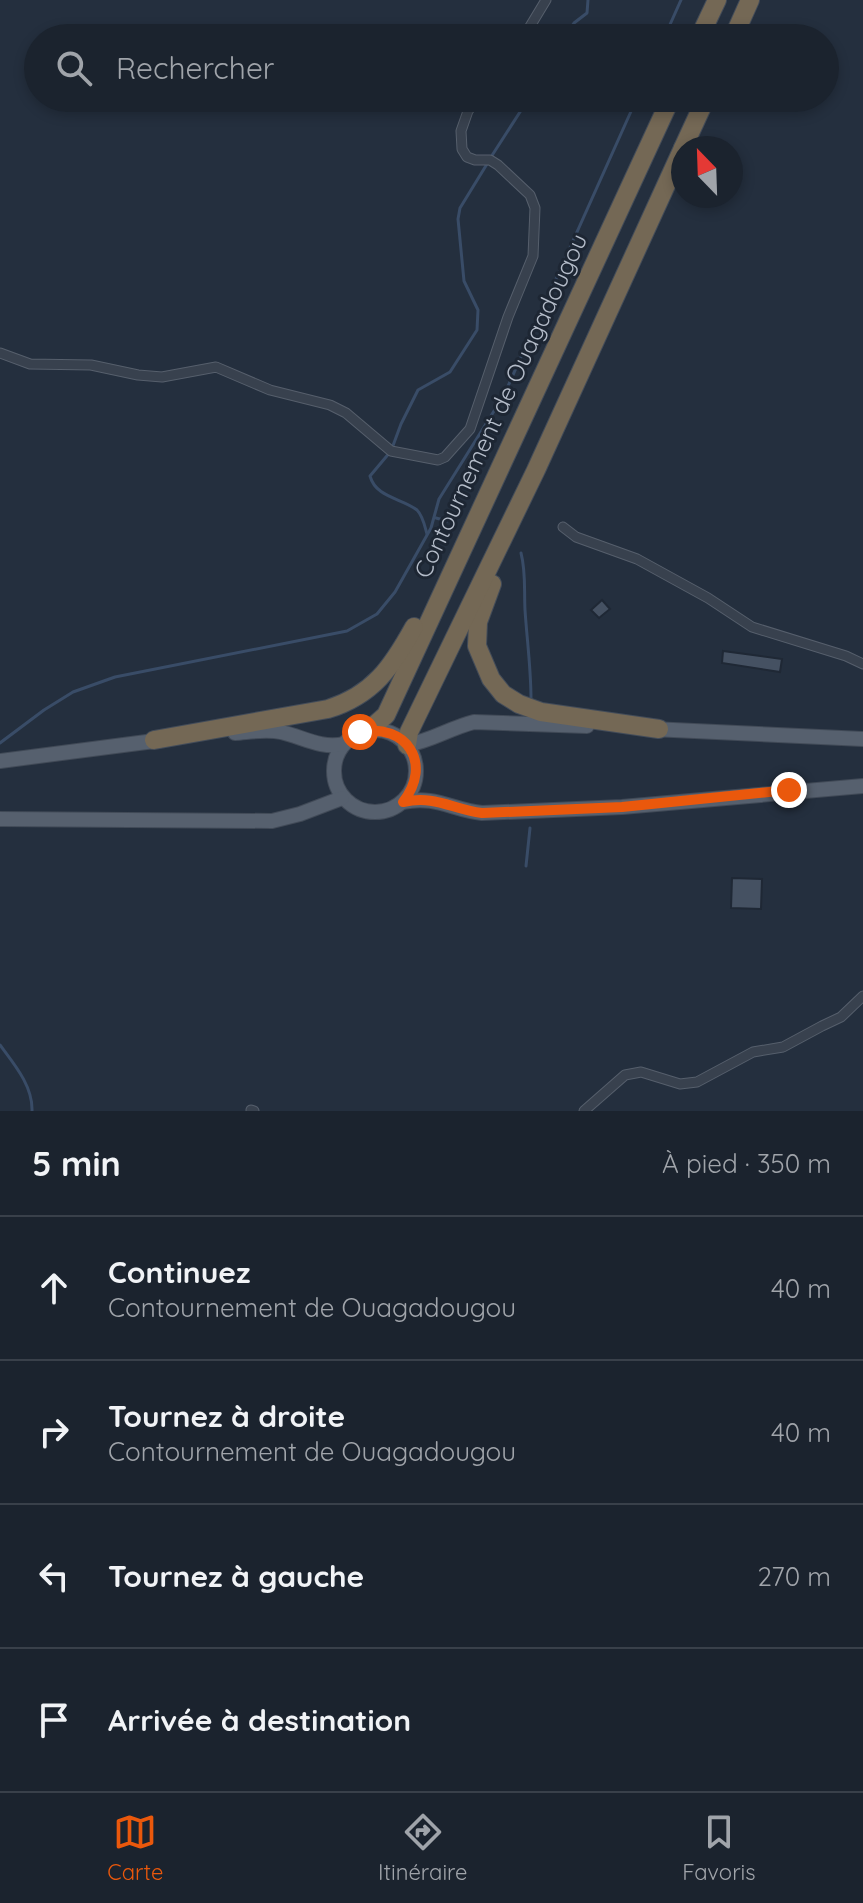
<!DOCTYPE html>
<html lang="fr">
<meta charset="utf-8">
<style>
body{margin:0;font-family:Quicksand,sans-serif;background:#242b36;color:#f1f3f6}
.compass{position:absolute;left:671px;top:136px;width:72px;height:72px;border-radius:50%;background:#1b232e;box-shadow:0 4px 12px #0003;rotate:337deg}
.stop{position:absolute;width:24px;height:24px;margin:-18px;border:6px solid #ea580c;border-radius:50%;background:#fff}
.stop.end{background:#ea580c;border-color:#fff;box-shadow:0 2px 8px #0008}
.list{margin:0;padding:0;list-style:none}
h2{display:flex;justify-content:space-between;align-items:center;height:104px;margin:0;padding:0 32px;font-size:34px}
h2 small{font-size:26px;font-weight:400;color:#a0a4aa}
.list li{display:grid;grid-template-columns:52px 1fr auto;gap:24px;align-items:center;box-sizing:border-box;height:144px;padding:0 32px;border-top:2px solid #39404a}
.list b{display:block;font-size:30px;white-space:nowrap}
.list p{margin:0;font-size:26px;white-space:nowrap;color:#a0a4aa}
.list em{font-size:26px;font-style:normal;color:#a0a4aa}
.icon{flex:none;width:44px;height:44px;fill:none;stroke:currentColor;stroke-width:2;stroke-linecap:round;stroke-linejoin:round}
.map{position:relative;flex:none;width:863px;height:1111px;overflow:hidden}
.search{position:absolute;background:#1b232e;box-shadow:0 4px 12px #0003;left:24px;right:24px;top:24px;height:88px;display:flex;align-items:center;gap:20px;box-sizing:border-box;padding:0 28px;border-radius:44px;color:#a0a4aa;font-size:30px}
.sheet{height:680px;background:#1b232e}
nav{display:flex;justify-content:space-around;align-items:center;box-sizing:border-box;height:112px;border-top:2px solid #39404a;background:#1b232e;font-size:22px;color:#a0a4aa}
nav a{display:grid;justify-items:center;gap:4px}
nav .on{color:#ea580c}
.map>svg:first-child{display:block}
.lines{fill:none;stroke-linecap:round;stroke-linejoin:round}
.stream{stroke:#394c67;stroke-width:3}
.building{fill:#455162;stroke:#1f2835;stroke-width:2}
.street-casing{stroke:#565f6c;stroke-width:11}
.primary-casing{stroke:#414a57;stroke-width:16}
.highway-casing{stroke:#434c59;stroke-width:20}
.street{stroke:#38414e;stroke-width:9}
.primary{stroke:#56606e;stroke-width:14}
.highway{stroke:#746855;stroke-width:18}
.route{stroke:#ea580c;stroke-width:10}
.labels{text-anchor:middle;stroke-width:6;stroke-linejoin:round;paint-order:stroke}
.street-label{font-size:24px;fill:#b4bcc9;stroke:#1d2633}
</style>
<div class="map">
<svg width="863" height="1111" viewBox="0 0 863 1111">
<rect width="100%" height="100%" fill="#242f3e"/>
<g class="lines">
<g class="stream">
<path d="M564 38 574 23 587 13 588 0"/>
<path d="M664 38 681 0"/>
<path d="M491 157 529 98"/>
<path d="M436 518 447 521"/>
<path d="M427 534C425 527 423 516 417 510 402 498 376 498 370 476L391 451 401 424 418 390 450 372 477 330 478 310 464 281 458 219 460 208 487 164"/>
<path d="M521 553C526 572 524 590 525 610 527 640 531 669 531 699"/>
<path d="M0 743 44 710 73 692 115 677 347 631 377 614 395 592 431 528 439 499 504 395 637 98"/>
<path d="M526 866 530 828"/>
<path d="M0 1045C14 1064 33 1086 32 1111"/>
</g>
</g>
<g class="building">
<path d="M602 600 610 609 599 618 591 610Z"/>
<path d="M723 651 782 659 780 672 722 663Z"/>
<path d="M732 878 762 879 761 909 731 908Z"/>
</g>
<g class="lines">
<g class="street-casing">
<g id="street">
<path d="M523 38 546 0"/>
<path d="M0 353 30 364 91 365 138 375 162 377 216 367 270 390 330 405 346 413 391 451 438 460 445 457 470 429 508 317 533 256 535 208 530 195 498 165 490 160H475L467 157 462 149 461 131 468 111 478 98"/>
<path d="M563 527 576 537 637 559 708 598 752 627 846 656 863 664"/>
<path d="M251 1110 254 1111"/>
<path d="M584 1111 625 1075 641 1072 680 1084 697 1082 753 1052 783 1047 822 1026 841 1017 863 996"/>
</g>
</g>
<g class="primary-casing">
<g id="primary">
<path d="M652 729 863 739"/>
<circle cx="375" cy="771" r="41"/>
<path d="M235 733C250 732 265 729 281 732 303 737 320 749 344 744"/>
<path d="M407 745C431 741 450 728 474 722L587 726"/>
<path d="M0 761 162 740"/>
<path d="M403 802C436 795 452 810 482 813L622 807 863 786"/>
<path d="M0 819 272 821 300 814 342 798"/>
</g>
</g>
<g class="highway-casing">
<g id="highway">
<path d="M699 38 717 0"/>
<path d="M733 38 750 0"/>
<path d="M683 148 706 98"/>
<path d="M492 584 478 622 477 646 491 679 503 694 519 704 541 712 659 729"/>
<path d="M369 730 386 715 671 98"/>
<path d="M154 740 328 709C373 695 392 667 414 627"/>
<path d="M407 745 409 732 536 470 683 148"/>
</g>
</g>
<use href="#street" class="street"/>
<use href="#primary" class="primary"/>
<use href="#highway" class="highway"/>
</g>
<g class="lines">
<path class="route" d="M360 732C407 723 433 764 403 802 436 795 451 809 482 813L622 807 789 790"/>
</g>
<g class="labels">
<g class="street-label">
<text transform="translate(501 406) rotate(-65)" y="8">Contournement de Ouagadougou</text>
</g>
</g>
</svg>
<svg class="compass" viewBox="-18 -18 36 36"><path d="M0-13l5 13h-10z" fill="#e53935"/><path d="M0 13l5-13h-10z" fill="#a0a4aa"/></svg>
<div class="stop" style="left:360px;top:732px"></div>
<div class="stop end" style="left:789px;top:790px"></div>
<div class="search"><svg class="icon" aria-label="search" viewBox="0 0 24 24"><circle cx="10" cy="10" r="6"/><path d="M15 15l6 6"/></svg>Rechercher</div>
</div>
<section class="sheet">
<h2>5 min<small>À pied · 350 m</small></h2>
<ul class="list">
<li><svg class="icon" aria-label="ahead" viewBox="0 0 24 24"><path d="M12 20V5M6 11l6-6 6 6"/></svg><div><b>Continuez</b><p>Contournement de Ouagadougou</p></div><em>40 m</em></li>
<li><svg class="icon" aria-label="right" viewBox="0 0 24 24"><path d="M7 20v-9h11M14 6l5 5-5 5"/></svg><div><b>Tournez à droite</b><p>Contournement de Ouagadougou</p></div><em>40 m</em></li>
<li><svg class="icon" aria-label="left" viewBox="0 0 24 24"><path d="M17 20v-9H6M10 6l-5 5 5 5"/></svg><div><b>Tournez à gauche</b></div><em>270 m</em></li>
<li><svg class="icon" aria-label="arrive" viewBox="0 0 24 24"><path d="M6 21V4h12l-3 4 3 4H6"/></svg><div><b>Arrivée à destination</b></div></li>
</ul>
</section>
<nav>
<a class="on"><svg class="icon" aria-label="map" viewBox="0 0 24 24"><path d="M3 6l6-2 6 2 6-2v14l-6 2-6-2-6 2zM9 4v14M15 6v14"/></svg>Carte</a>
<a><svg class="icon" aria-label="directions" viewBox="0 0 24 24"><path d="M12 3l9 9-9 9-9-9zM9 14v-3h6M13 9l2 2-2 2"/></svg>Itinéraire</a>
<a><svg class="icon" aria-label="saved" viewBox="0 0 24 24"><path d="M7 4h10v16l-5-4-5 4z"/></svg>Favoris</a>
</nav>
